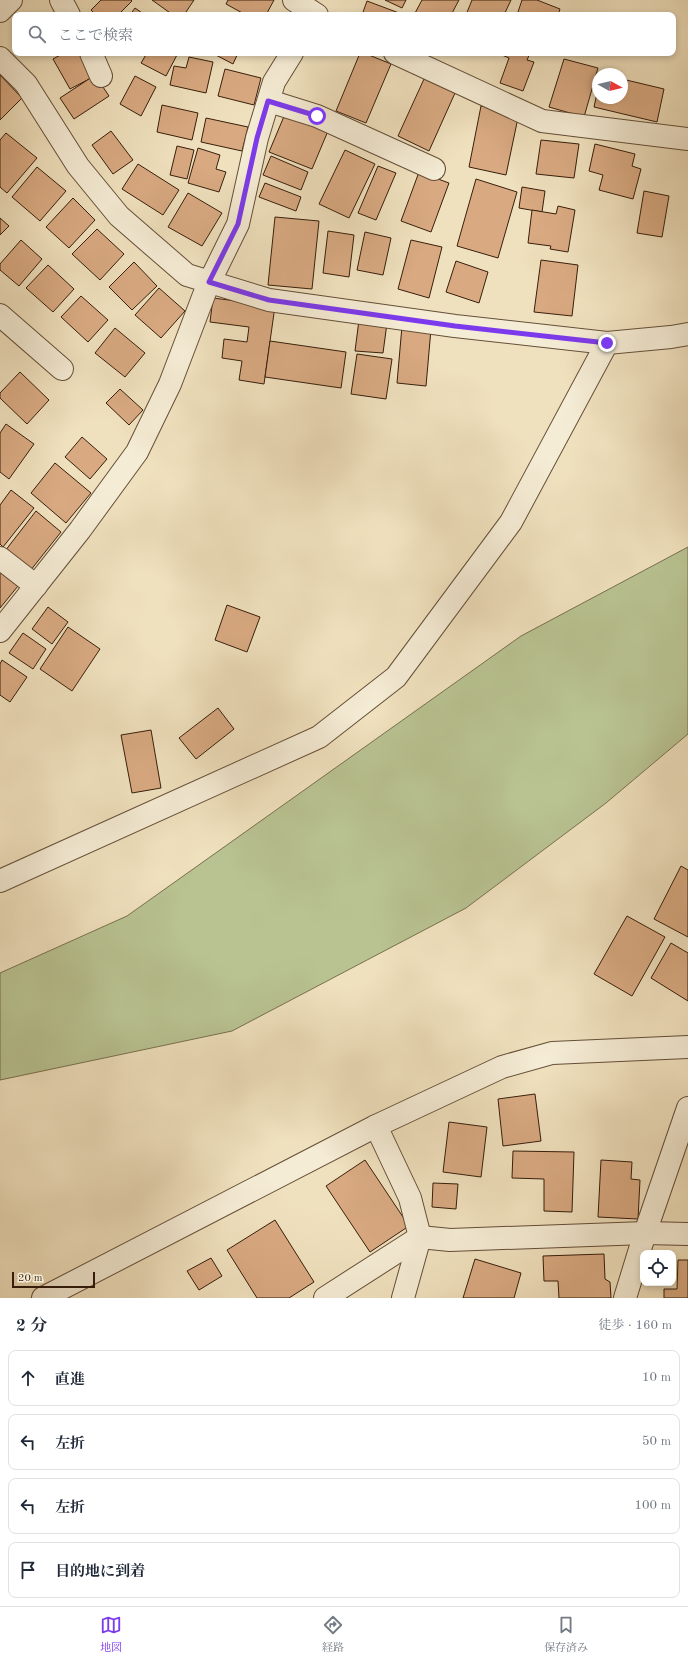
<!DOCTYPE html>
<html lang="ja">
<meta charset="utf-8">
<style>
body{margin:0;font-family:"Old Standard TT","Noto Serif JP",serif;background:#f6f6f7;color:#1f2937}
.controls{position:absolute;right:12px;bottom:12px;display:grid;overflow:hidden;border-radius:8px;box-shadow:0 2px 6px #0003}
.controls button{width:36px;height:36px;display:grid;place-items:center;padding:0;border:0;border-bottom:1px solid #e0e1e3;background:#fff;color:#1f2937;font:20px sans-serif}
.compass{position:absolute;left:592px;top:68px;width:36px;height:36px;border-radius:50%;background:#fff;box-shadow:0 2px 6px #0003;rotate:98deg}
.scale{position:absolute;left:12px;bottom:10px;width:83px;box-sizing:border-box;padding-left:4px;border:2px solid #371e0b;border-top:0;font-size:11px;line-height:14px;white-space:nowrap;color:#371e0b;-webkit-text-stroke:3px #f5ecd5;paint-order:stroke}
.stop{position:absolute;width:12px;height:12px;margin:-9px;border:3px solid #7c3aed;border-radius:50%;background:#fff}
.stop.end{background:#7c3aed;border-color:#fff;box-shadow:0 1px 4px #0008}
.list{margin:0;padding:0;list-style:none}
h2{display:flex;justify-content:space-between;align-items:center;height:52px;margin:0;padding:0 16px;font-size:17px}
h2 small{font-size:13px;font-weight:400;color:#747a83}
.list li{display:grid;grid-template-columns:26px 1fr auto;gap:12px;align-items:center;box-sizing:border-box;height:56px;margin:0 8px 8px;padding:0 8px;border:1px solid #e0e1e3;border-radius:8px}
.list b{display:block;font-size:15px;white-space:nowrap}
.list em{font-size:13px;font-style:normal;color:#747a83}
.icon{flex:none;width:22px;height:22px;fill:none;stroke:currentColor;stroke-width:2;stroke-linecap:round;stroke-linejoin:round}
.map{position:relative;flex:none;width:688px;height:1298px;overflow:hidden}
.search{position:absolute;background:#fff;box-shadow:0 2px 6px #0003;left:12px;right:12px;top:12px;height:44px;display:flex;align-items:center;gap:10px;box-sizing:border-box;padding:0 14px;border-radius:8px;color:#747a83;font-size:15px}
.sheet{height:308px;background:#fff}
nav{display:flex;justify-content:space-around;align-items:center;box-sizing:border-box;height:56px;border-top:1px solid #e0e1e3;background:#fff;font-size:11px;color:#747a83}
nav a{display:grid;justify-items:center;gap:2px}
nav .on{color:#7c3aed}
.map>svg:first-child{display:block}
.green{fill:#b9c392;stroke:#78704e}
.building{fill:#d9aa82;stroke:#371e0b}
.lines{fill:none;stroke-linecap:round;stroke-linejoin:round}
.minor-casing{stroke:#654f38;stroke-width:24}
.minor{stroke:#f5ecd5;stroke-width:22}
.route{stroke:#7c3aed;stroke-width:5}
</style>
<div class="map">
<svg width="688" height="1298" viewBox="0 0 688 1298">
<rect width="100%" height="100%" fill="#f0e1be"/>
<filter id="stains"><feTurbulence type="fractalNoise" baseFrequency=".005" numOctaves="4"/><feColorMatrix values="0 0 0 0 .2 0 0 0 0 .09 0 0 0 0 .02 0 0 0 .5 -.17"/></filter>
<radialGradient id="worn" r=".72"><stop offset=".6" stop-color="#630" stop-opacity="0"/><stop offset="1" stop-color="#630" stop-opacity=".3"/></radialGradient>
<path class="green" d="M688 547V734L606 803 466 908 232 1031 0 1080V973L127 916 521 636Z"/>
<g class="building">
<path d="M101 0H131L132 1 118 15H96L91 10Z"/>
<path d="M152 0H194L184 15H173Z"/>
<path d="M228 0H274L266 15H246L226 4Z"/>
<path d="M385 0H406L402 8Z"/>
<path d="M422 0H459L451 15H414Z"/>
<path d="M472 0H511L504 15H466Z"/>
<path d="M522 0H537L560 9 558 15H517Z"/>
<path d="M367 1 399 13 398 15H362Z"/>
<path d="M135 8 145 15H130Z"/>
<path d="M64 53H82L95 76 70 89 53 59Z"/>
<path d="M147 53H178L166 76 141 63Z"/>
<path d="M212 53H238L233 64Z"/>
<path d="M360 53H364L391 64 366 123 336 111Z"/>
<path d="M503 53H530L527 60 534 62 523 91 500 83 509 58 502 55Z"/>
<path d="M189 57 213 62 206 93 170 85 174 66 186 68Z"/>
<path d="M564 59 598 68 584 117 549 107Z"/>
<path d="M225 69 261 78 254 105 218 96Z"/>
<path d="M0 75 22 98 0 120Z"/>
<path d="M95 75 109 96 74 119 60 98Z"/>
<path d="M135 76 156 87 141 116 120 104Z"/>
<path d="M424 79 455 93 429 151 398 136Z"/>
<path d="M622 79 664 89 657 122 594 107 598 89V98H622Z"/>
<path d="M162 105 198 113 192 140 157 132Z"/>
<path d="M481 106 519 113 506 175 469 167Z"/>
<path d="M285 114 328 131 312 169 269 152Z"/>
<path d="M206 118 248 127 242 151 201 142Z"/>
<path d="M111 131 133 160 113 174 92 145Z"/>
<path d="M6 133 37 158 7 193 0 187V140Z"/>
<path d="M541 140 579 144 574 178 536 174Z"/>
<path d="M595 144 635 154 632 166 641 169 633 199 599 190 603 175 589 171Z"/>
<path d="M177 146 194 150 187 179 170 175Z"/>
<path d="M198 148 220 155 216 169 226 172 219 192 188 183Z"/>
<path d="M345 150 375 164 349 218 319 204Z"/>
<path d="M271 156 308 172 301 190 263 175Z"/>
<path d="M138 164 179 190 163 215 122 189Z"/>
<path d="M378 166 396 173 376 220 358 213Z"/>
<path d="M37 167 66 191 40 221 12 197Z"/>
<path d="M419 172 449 183 431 232 401 221Z"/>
<path d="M476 179 517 192 498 258 457 246Z"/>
<path d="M265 183 301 197 296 211 259 197Z"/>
<path d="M522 187 545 191 542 212 519 208Z"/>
<path d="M644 191 669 196 662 237 637 233Z"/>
<path d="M188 193 222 213 202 246 168 227Z"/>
<path d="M73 198 95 220 69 248 46 227Z"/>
<path d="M558 206 575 210 568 252 550 249 551 246 528 243 532 210 556 214Z"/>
<path d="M275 217 319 221 312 289 268 285Z"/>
<path d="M0 218 9 226 0 235Z"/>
<path d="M97 229 124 254 100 280 72 254Z"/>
<path d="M328 231 354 235 349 277 323 273Z"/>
<path d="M365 232 391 238 383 275 357 270Z"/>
<path d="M21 240 42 259 19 286 0 270V264Z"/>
<path d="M411 240 442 247 429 298 398 289Z"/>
<path d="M541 260 578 265 572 316 534 312Z"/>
<path d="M456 261 488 272 479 303 446 292Z"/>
<path d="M134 262 157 286 132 310 109 287Z"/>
<path d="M48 265 74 289 53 312 26 288Z"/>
<path d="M159 288 185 311 161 338 135 315Z"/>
<path d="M81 296 108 320 88 342 61 317Z"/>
<path d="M213 298 275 306 264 384 239 380 242 361 222 358 224 339 247 342 249 327 210 322Z"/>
<path d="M359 320 387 323 383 353 355 351Z"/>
<path d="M402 326 431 329 426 386 397 383Z"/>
<path d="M115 328 145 353 125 377 95 353Z"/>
<path d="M270 341 346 352 341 388 265 377Z"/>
<path d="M357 354 392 359 386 399 351 394Z"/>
<path d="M20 372 49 400 27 424 0 398V393Z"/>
<path d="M120 389 143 410 129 425 106 403Z"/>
<path d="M6 424 34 444 9 479 0 472V433Z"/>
<path d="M82 437 107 459 90 479 65 457Z"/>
<path d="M55 463 91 493 66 523 31 493Z"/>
<path d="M11 490 34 508 3 547 0 544V505Z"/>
<path d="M36 511 61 532 30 571 5 551Z"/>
<path d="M0 572 18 586 0 608Z"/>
<path d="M227 605 260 617 247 652 215 640Z"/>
<path d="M48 607 68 622 52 644 32 629Z"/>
<path d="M68 627 100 649 72 691 40 669Z"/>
<path d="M23 633 46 649 33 669 9 653Z"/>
<path d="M2 660 27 677 10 702 0 695V664Z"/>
<path d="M218 708 234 729 196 759 179 738Z"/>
<path d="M151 730 161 788 132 793 121 735Z"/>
<path d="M681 866 688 870V937L654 919Z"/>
<path d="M627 916 665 937 632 996 594 974Z"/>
<path d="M671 943 688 953V1001L651 978Z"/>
<path d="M535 1094 541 1141 503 1146 498 1099Z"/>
<path d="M449 1122 487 1127 481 1177 443 1172Z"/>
<path d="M513 1151 574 1152 572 1212 544 1211V1179L512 1178Z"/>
<path d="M365 1160 409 1226 370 1252 326 1186Z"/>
<path d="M601 1160 632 1162 631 1179 640 1180 638 1219 598 1217Z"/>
<path d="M433 1183 458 1184 456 1209 432 1207Z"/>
<path d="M275 1220 314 1282 289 1298H257L227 1250Z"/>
<path d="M604 1254 605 1279 610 1282 611 1298H559L558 1281H544L543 1256Z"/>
<path d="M211 1258 222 1276 199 1290 187 1271Z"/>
<path d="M475 1259 521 1273 514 1298H463Z"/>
<path d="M678 1260H688V1298H664V1289H677Z"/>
</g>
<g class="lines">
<g class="minor-casing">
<g id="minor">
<path d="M61 0 69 15"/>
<path d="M294 0 317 15"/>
<path d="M0 11 11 0"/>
<path d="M91 53 101 76"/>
<path d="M395 53 542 121 688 139"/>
<path d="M0 58 26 84 78 166 119 216 187 275 269 300 455 326 607 343 671 337 688 334"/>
<path d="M269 101 317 116 434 169"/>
<path d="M0 315 62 369"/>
<path d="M0 558 36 586"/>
<path d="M0 631 80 530 137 452 170 384 207 287 238 224 257 138 274 82 292 53"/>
<path d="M0 881 319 737 396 677 511 522 607 343"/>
<path d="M376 1126 410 1198 420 1237 403 1298"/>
<path d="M43 1298 376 1126 502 1067 552 1053 688 1047"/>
<path d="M325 1298 420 1237 450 1240 645 1233 688 1234"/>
<path d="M625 1298 645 1233 688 1108"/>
</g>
</g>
<use href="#minor" class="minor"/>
</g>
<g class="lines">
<path class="route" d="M317 116 268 101 257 138 238 224 209 282 269 300 455 326 607 343"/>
</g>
<rect width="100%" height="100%" filter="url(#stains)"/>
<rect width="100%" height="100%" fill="url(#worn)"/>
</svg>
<div class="controls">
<button><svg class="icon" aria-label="locate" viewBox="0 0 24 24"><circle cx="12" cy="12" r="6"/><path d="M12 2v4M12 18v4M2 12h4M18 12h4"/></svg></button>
</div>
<svg class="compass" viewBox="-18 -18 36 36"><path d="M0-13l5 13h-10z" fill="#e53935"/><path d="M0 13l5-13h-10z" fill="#747a83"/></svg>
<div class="scale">20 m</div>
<div class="stop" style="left:317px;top:116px"></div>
<div class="stop end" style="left:607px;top:343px"></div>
<div class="search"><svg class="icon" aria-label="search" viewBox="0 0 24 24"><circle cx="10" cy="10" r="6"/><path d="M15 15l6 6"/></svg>ここで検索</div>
</div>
<section class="sheet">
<h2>2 分<small>徒歩 · 160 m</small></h2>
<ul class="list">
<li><svg class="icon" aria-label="ahead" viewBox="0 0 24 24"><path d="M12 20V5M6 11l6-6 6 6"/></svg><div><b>直進</b></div><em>10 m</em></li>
<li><svg class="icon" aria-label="left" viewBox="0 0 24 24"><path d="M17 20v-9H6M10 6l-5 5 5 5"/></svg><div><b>左折</b></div><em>50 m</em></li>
<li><svg class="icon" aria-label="left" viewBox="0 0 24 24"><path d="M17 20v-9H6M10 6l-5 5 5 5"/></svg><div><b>左折</b></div><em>100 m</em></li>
<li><svg class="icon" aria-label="arrive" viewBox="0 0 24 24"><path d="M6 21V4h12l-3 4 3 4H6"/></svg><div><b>目的地に到着</b></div></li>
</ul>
</section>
<nav>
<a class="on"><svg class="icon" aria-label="map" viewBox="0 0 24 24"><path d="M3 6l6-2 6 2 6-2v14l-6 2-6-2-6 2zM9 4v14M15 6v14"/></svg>地図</a>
<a><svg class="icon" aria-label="directions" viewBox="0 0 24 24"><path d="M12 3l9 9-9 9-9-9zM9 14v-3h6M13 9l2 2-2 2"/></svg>経路</a>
<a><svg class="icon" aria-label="saved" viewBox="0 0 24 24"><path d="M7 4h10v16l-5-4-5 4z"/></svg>保存済み</a>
</nav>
